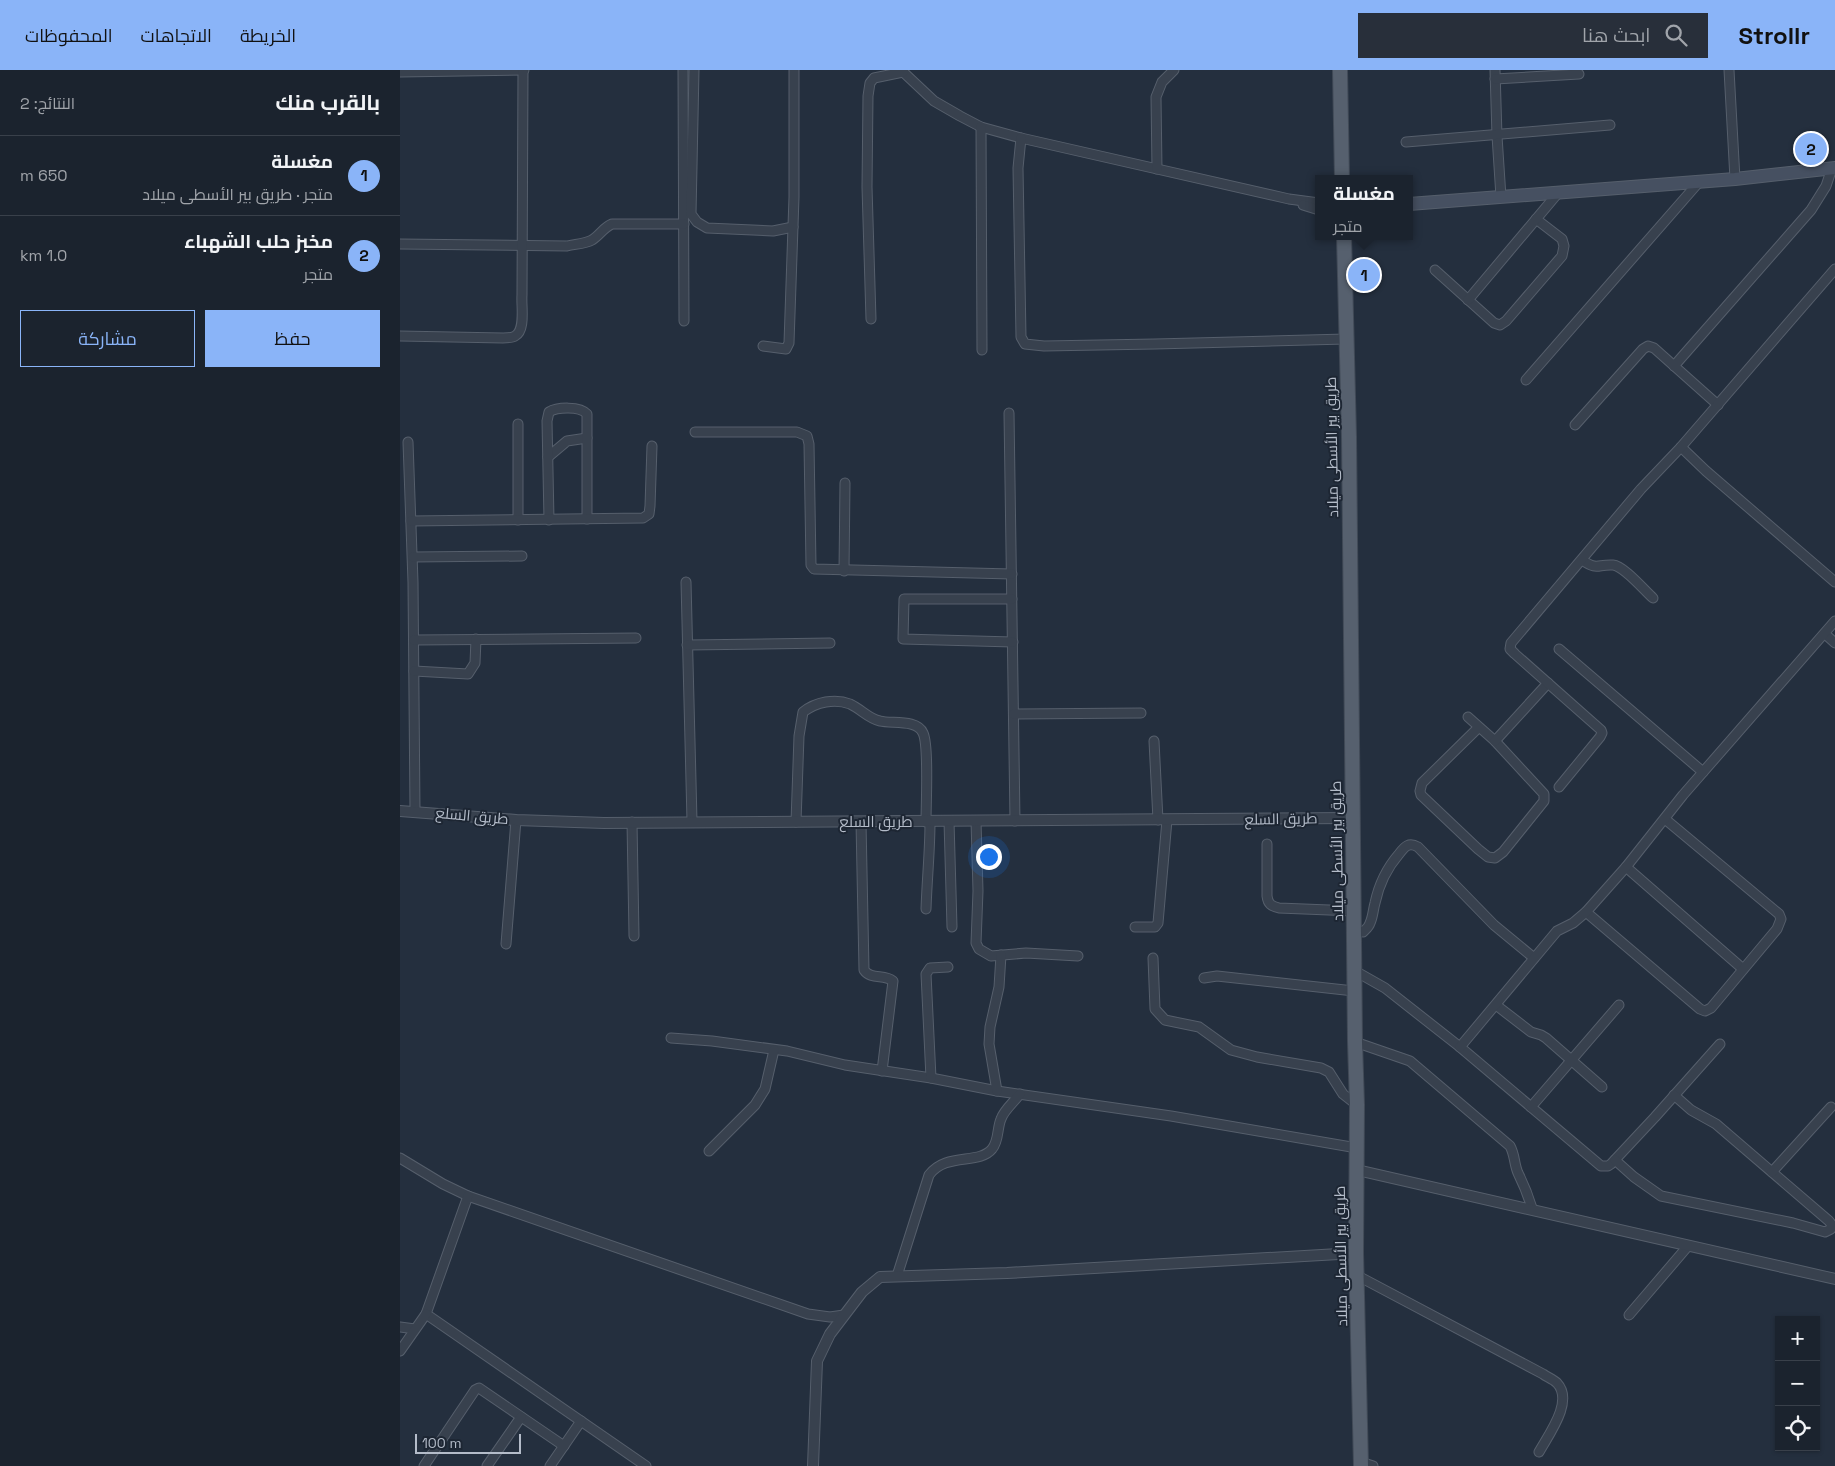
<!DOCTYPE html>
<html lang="ar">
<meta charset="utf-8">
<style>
body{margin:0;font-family:"Space Grotesk",Cairo,sans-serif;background:#282f3a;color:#f1f3f6;direction:rtl}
.controls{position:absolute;right:15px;bottom:15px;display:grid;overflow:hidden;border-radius:0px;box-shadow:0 1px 4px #0004}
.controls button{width:45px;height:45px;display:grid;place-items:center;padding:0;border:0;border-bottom:1px solid #39404a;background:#1b232e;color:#f1f3f6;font:25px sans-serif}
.scale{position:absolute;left:15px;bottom:12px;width:106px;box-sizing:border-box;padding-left:5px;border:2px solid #b4bcc9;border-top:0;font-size:14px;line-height:18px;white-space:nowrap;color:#b4bcc9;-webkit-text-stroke:4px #1d2633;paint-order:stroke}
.you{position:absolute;left:588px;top:786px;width:18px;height:18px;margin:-12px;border:4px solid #fff;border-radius:50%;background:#1a73e8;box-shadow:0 0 0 8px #1a73e833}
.badge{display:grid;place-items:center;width:32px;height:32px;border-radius:50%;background:#8ab4f8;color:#111;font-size:16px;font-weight:700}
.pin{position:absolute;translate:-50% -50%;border:2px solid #fff;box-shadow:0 1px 5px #0006}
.popup{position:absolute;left:915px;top:105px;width:98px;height:65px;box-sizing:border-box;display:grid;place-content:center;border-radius:0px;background:#1b232e;filter:drop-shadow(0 1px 4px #0005);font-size:16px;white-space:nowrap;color:#a0a4aa}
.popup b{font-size:19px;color:#f1f3f6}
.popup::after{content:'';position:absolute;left:50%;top:100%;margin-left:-10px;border:10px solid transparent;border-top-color:#1b232e}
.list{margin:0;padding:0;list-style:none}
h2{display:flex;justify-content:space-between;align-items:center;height:65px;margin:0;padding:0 20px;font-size:21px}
h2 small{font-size:16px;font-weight:400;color:#a0a4aa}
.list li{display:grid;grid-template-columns:32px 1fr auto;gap:15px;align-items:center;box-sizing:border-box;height:80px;padding:0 20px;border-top:1px solid #39404a}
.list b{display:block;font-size:19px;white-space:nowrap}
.list p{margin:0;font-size:16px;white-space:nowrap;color:#a0a4aa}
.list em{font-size:16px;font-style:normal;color:#a0a4aa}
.actions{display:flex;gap:10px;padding:15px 20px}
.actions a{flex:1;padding:11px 0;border:1px solid #8ab4f8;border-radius:0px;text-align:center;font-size:18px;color:#8ab4f8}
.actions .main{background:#8ab4f8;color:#111}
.icon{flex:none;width:28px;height:28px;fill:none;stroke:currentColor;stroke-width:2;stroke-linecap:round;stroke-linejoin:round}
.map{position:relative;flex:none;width:1435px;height:1396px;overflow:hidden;direction:ltr}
header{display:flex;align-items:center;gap:30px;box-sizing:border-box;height:70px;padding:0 25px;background:#8ab4f8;color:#111}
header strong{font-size:24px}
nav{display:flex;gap:28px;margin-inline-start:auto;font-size:18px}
.search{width:350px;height:45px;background:#282f3a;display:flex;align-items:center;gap:12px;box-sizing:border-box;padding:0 18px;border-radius:0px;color:#a0a4aa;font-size:19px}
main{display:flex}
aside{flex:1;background:#1b232e}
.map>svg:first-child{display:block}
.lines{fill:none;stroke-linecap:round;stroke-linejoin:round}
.minor-casing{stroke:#565f6c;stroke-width:11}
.tertiary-casing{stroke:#565f6c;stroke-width:12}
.secondary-casing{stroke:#565f6c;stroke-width:14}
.primary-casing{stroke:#414a57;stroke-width:16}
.minor{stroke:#38414e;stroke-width:9}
.tertiary{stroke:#38414e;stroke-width:10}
.secondary{stroke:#465061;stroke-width:12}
.primary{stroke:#56606e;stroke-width:14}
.labels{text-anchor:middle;stroke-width:4;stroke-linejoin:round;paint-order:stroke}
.street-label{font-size:15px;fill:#b4bcc9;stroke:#1d2633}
</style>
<header>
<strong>Strollr</strong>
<div class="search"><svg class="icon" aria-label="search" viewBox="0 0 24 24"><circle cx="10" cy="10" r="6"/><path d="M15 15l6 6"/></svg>ابحث هنا</div>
<nav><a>الخريطة</a><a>الاتجاهات</a><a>المحفوظات</a></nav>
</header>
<main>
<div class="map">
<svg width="1435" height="1396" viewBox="0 0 1435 1396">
<rect width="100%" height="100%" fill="#242f3e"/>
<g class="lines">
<g class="minor-casing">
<g id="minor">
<path d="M283 0 284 251"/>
<path d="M294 0 291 144 297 152 307 158 373 161 393 157"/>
<path d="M501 0 534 31 560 46 581 57 621 68 889 129 919 133"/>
<path d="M1095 0 1097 66 1101 127"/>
<path d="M1329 0 1335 109"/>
<path d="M0 2 124 0"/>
<path d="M1095 9 1179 4"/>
<path d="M581 57 582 280"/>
<path d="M621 68 618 98 621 267 625 274 644 276 755 274 946 269"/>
<path d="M1006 72 1210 55"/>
<path d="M757 99 756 27 762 12 774 0"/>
<path d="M903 135 919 140"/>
<path d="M0 174 167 176C175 174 185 174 192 170 200 165 204 157 212 154H284"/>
<path d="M1035 200 1094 253 1100 255 1106 251 1162 186 1164 176 1162 169 1136 149"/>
<path d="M1068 230 1158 123"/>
<path d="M471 249 467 117 468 26 470 13 474 8 503 2"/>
<path d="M0 266 103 268C107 268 112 268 115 266 126 260 121 236 122 225L123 0"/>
<path d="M363 276 386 279 389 273 394 127V0"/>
<path d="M1274 296 1411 140 1426 116 1432 98"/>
<path d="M1126 310 1299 112"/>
<path d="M609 343 615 751"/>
<path d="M118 354V450"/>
<path d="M1175 355 1243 279 1248 276 1254 278 1318 335"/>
<path d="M295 362H397L407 366 409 374 411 495 414 499 612 504"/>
<path d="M8 372 13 512 15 741"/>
<path d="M1281 377 1306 401 1435 512"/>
<path d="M148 387 167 371 187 368"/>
<path d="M149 450 147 351 149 342C157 337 180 336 187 344V449"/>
<path d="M11 451 243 448 249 444 250 436 252 376"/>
<path d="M13 487 122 486"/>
<path d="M1182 490C1198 501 1197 494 1213 495 1224 496 1244 520 1253 528"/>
<path d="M444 501 445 413"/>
<path d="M286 512 292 751"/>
<path d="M612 529H504L503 569 613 572"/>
<path d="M1425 564 1435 573"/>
<path d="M14 570 236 568"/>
<path d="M287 575 430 573"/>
<path d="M1159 579 1303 702"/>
<path d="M14 601 68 604 75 593 76 569"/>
<path d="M614 644 741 643"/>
<path d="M1068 647 1095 671 1144 724V731L1103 782 1095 788 1088 787 1078 779 1021 725 1020 721 1022 713 1079 657"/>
<path d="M754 671 758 750"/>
<path d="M1095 671 1148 613"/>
<path d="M1159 717 1200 667 1202 663 1201 660 1115 584 1110 579 1111 573 1241 419 1281 377 1435 199"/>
<path d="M549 751 552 857"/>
<path d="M576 751 578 821 576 873 579 879 591 886 626 883 678 886"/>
<path d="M232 752 234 866"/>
<path d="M396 752 399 666 403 642C416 632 435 628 450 634 461 639 469 649 480 651 492 654 517 649 523 663 529 675 526 735 526 752"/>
<path d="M461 752 464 900C471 910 484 904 493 911L482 1001"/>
<path d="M867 774V826C868 834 871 836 879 838L954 841"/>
<path d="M1226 797 1343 899"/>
<path d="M526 839C527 809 530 781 530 752"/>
<path d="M1186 842 1300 939 1305 941 1311 938 1377 859 1381 849 1379 844 1265 749"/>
<path d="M735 857H755L758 853 767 750"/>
<path d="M954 860 963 862C966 859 969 857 970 853 973 847 973 840 975 833 979 814 986 799 999 784 1005 776 1009 772 1018 777L1094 855 1134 888"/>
<path d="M106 874 116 750"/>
<path d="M753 888 755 939 765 950 799 957 831 980 857 987 921 998 929 1002 943 1024 957 1035"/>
<path d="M955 901 985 918 1060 977 1201 1096H1208L1211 1094 1255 1047 1320 974"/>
<path d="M804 908 817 906 954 921"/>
<path d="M1096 935 1131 962 1141 965 1146 968 1202 1017"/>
<path d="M271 968 312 971 387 981 445 995 531 1008 597 1021 771 1046 957 1078"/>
<path d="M955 972 1010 991 1110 1076C1115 1085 1114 1094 1118 1103 1124 1115 1128 1125 1132 1138"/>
<path d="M1060 977 1157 861 1173 853 1186 842 1226 797 1283 725 1435 551"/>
<path d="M531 1008 526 904 530 898 548 897"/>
<path d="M597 1021 589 974 590 957 599 917 601 885"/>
<path d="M1131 1037 1219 935"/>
<path d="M309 1081 355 1035 365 1019 374 980"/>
<path d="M0 1088 43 1114 68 1126 408 1244 430 1247 444 1245"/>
<path d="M1215 1090 1234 1107 1261 1126 1393 1153 1425 1162 1431 1159 1432 1155 1429 1151 1316 1054 1291 1040 1274 1025"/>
<path d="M1372 1102 1431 1037"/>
<path d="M68 1126 26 1244 246 1396"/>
<path d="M497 1206 529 1105C546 1082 579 1095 592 1079 599 1071 597 1058 601 1049 604 1040 614 1032 620 1024"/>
<path d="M958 1206 1143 1304C1147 1307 1153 1309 1157 1313 1174 1331 1149 1364 1139 1382"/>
<path d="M1229 1245 1288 1176"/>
<path d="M0 1257 15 1259"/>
<path d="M0 1281 26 1244"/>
<path d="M961 1392 973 1396"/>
<path d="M24 1396 75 1320 79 1318 164 1376"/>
<path d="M87 1396 121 1347"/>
<path d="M150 1396 181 1351"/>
</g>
</g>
<g class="tertiary-casing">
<g id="tertiary">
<path d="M0 741 116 750 204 753 953 748"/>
<path d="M957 1100C1117 1135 1276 1173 1435 1209"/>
<path d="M413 1396 417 1291 430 1264 462 1222 480 1207 607 1203 956 1183"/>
</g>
</g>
<g class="secondary-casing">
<path id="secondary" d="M1009 134 1335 109 1435 98"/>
</g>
<g class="primary-casing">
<g id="primary">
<path d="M940 0 942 109"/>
<path d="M944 166 949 367 955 972 957 1035 956 1183 961 1396"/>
</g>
</g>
<use href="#minor" class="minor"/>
<use href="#tertiary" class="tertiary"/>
<use href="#secondary" class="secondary"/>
<use href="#primary" class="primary"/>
</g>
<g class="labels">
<g class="street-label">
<text transform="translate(932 377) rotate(-91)" y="5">طريق بير الأسطى ميلاد</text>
<text transform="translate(72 746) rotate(5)" y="5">طريق السلع</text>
<text transform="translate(881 749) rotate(-1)" y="5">طريق السلع</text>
<text x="476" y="757">طريق السلع</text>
<text transform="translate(937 781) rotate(-91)" y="5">طريق بير الأسطى ميلاد</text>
<text transform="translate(941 1186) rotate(-91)" y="5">طريق بير الأسطى ميلاد</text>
</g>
</g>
</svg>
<div class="controls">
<button>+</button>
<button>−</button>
<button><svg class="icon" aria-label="locate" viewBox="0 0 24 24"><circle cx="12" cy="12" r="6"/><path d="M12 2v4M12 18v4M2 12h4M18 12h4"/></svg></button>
</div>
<div class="scale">100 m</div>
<div class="you"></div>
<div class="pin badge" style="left:964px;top:205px">1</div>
<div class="popup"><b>مغسلة</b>متجر</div>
<div class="pin badge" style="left:1411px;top:79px">2</div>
</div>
<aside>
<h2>بالقرب منك<small>النتائج: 2</small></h2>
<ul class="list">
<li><span class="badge">1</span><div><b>مغسلة</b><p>متجر · طريق بير الأسطى ميلاد</p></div><em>650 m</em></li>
<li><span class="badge">2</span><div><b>مخبز حلب الشهباء</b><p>متجر</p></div><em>1.0 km</em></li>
</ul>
<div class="actions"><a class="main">حفظ</a><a>مشاركة</a></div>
</aside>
</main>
